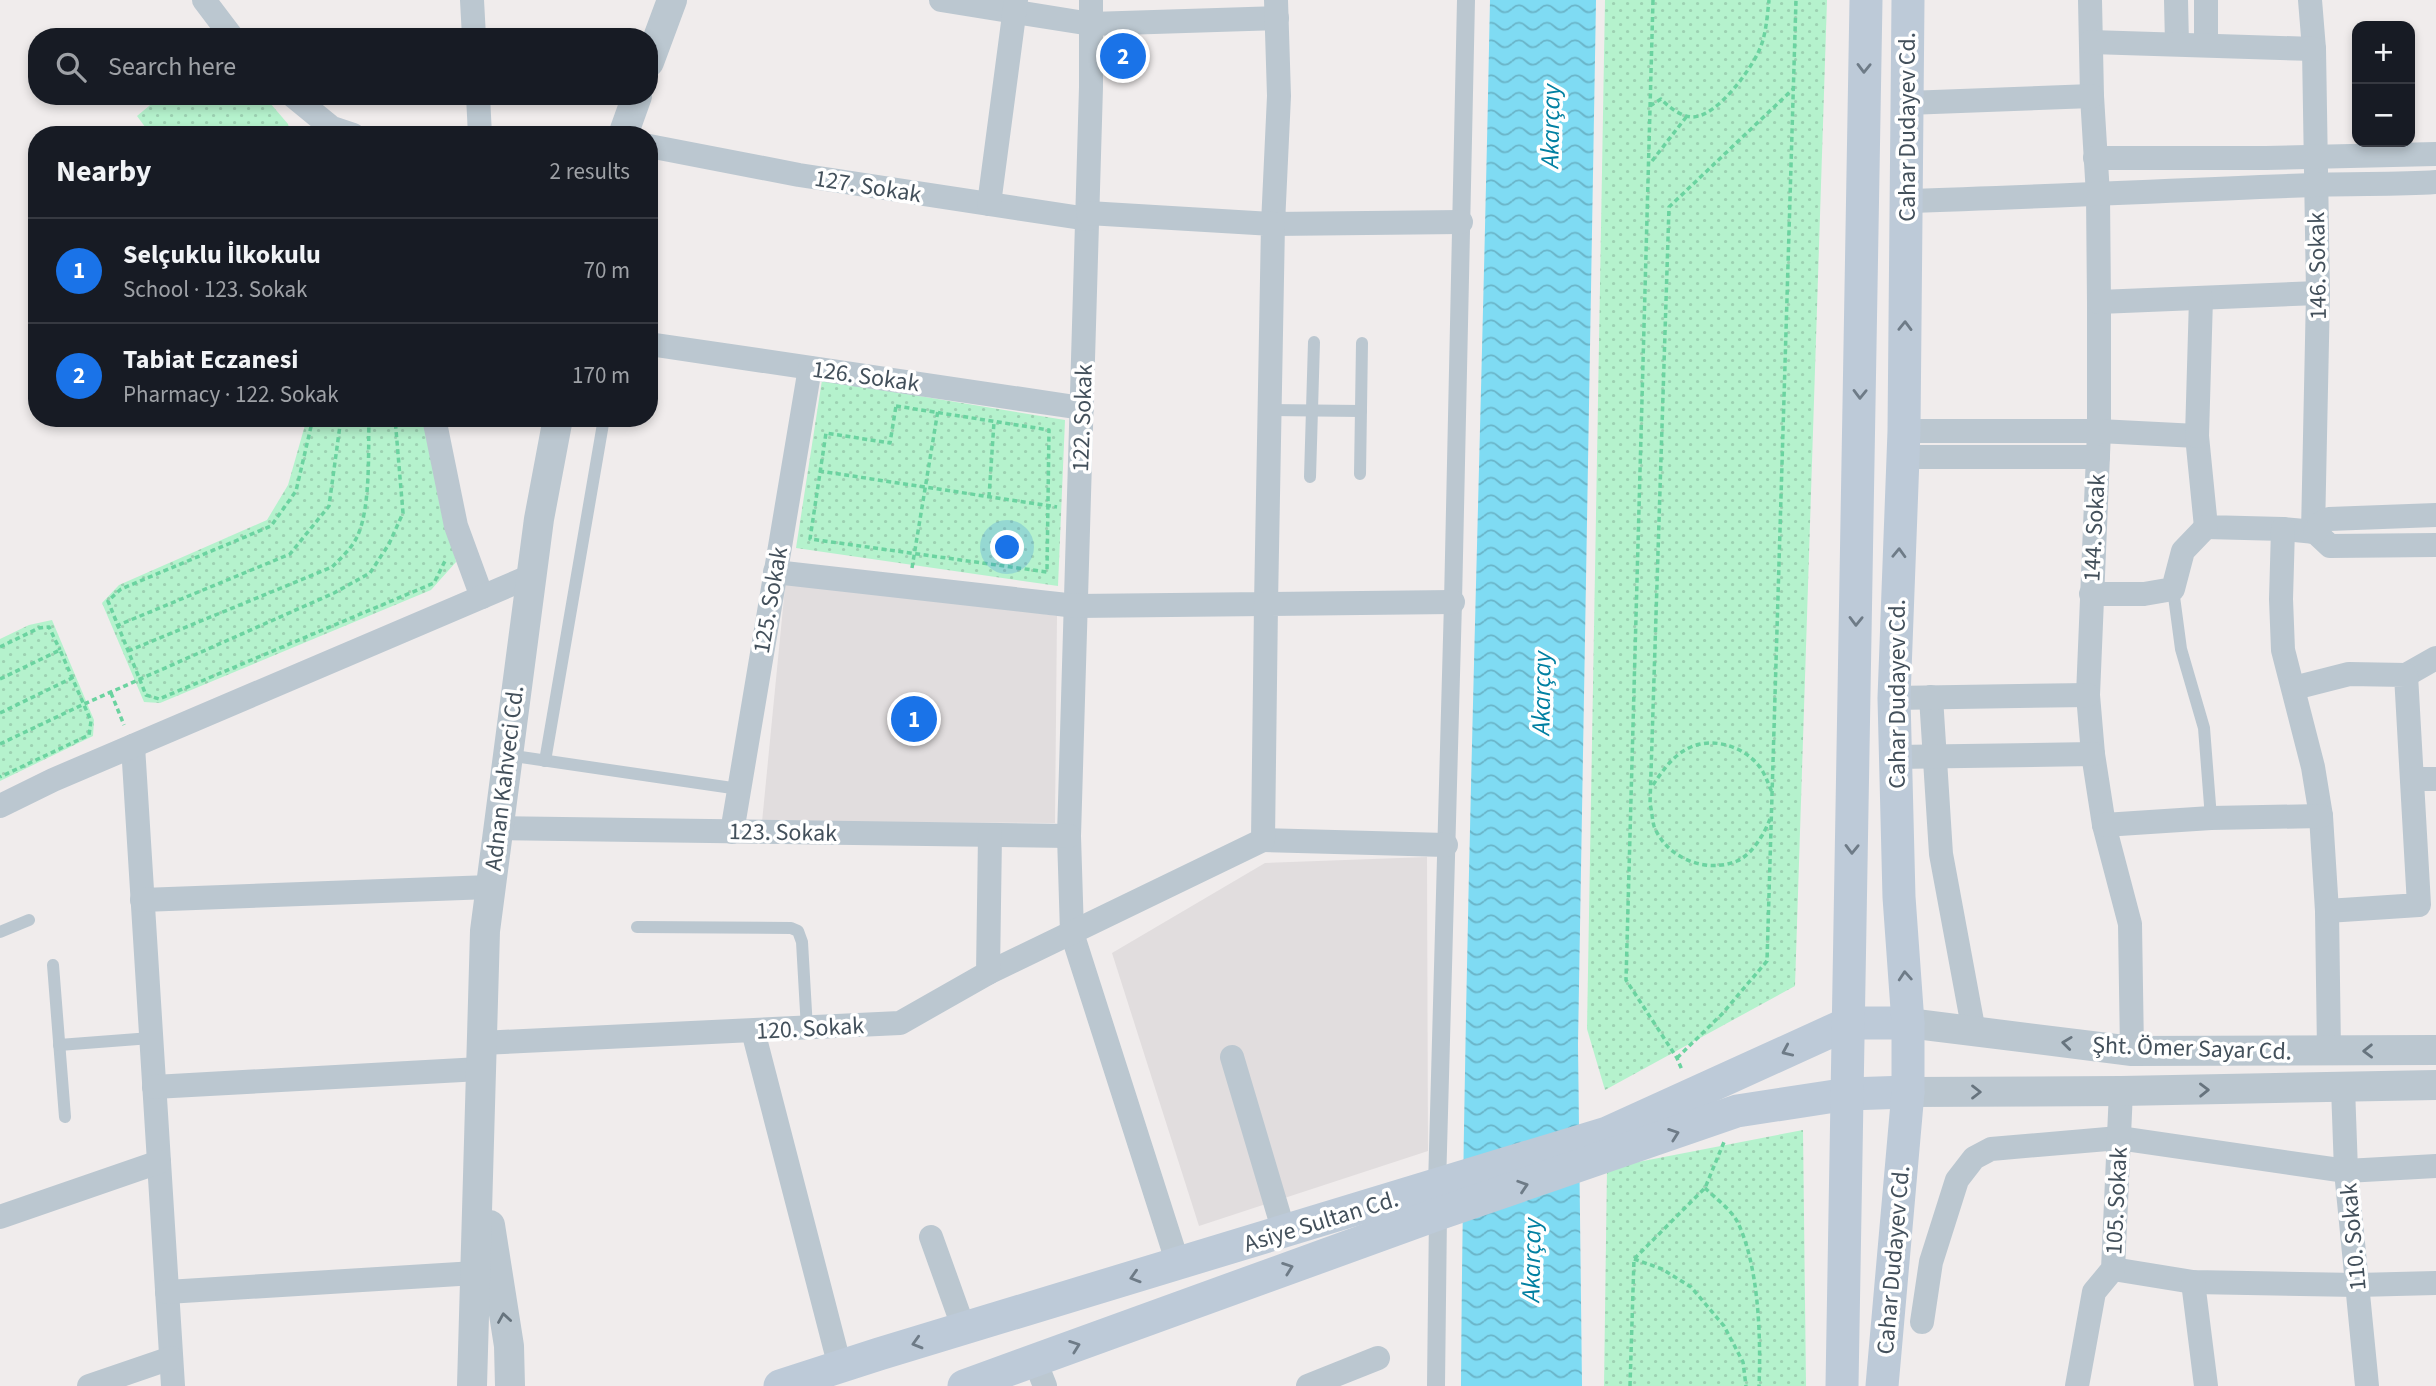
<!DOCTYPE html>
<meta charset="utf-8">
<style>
body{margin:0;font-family:"Source Sans 3",sans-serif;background:#20242c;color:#f1f3f6}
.controls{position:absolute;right:21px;top:21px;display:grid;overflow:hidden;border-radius:14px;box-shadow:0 4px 10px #0003}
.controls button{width:63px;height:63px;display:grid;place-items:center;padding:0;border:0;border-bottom:2px solid #363941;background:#171b24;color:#f1f3f6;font:35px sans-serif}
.you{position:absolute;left:1008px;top:548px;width:24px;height:24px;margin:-18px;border:5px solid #fff;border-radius:50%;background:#1a73e8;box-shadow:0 0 0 10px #1a73e833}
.badge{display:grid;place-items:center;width:46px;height:46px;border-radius:50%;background:#1a73e8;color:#fff;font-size:23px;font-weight:700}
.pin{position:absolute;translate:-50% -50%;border:4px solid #fff;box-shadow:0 2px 7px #0006}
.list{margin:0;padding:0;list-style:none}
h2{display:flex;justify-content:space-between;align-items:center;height:91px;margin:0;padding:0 28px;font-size:30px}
h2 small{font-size:23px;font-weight:400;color:#9ea1a6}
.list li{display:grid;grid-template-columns:46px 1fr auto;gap:21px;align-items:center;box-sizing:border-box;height:105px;padding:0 28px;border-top:2px solid #363941}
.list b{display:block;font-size:26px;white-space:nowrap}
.list p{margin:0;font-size:23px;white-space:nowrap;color:#9ea1a6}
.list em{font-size:23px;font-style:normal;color:#9ea1a6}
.icon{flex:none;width:38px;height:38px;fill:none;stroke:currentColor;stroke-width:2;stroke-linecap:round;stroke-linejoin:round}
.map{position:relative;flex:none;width:2436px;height:1386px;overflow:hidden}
.search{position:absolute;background:#171b24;box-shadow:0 4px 10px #0003;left:28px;top:28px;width:630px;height:77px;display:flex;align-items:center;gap:18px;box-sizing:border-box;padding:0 24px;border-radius:28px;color:#9ea1a6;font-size:26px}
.panel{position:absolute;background:#171b24;box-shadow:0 4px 10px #0003;left:28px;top:126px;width:630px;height:301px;border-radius:28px}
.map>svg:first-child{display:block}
.education{fill:#e1ddde}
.park{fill:url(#park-dots)}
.water{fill:url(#water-waves)}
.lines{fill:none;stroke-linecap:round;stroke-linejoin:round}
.path{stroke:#6bd3a0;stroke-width:3.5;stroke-dasharray:5 3.5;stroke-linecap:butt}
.service{stroke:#bbc7d0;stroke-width:12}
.pedestrian{stroke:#bbc7d0;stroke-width:18}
.minor{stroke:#bbc7d0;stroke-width:24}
.tertiary{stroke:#bbc7d0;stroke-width:30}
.secondary{stroke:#bdcad8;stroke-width:33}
.oneway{stroke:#6e7b87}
.oneway2{stroke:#67747e}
.labels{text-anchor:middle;stroke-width:7;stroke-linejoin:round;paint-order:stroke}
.street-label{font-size:24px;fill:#43505b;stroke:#fff}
.water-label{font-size:26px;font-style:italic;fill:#0280a2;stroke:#fff}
</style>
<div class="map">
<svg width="2436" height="1386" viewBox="0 0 2436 1386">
<defs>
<pattern id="park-dots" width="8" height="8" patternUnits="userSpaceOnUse" patternTransform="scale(1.75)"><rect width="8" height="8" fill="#b5f2cd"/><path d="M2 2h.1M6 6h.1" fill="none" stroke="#9dd1b2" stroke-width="1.8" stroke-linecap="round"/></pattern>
<pattern id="water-waves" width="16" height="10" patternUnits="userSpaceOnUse" patternTransform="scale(1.75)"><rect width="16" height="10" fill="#7fdbf3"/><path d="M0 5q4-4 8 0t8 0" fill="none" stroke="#6ab4c8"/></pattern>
</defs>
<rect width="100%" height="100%" fill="#f0ecec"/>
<g class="education">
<path d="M786 577 1057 616 1055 823 762 822Z"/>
<path d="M1427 857 1428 1151 1199 1226 1112 953 1265 863Z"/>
</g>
<g class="park">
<path d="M1605 0H1827L1795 986 1605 1090 1587 1029Z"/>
<path d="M161 96H264L288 124 291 135H151L137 116Z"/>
<path d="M822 380 1065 420 1058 586 796 548Z"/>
<path d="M307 418H425L456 562 431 590 160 703 144 702 102 603 119 585 267 520 288 485Z"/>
<path d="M52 620 94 720 93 736 0 781V639L29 625Z"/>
<path d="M1803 1130 1806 1386H1604L1607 1168Z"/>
</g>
<path class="water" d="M1490 0H1596L1578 1044 1582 1386H1461C1464 924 1481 462 1490 0Z"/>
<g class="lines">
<g class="path">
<path d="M1653 0 1626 980 1677 1058 1682 1070"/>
<path d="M1650 106 1661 99C1669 107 1681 117 1693 117 1717 116 1748 73 1758 53 1766 37 1767 18 1769 0"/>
<path d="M1652 161 1687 116"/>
<path d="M896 406 1049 430 1047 572 810 539 826 433 890 443Z"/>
<path d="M313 418 296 491 271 526 121 589 108 601 146 695 159 699 434 583 445 561"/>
<path d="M819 471 1057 507"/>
<path d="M989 497 994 422"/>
<path d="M912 568 938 410"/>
<path d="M116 626 290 554 329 506 341 418"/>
<path d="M0 647 39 628 49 627 60 650"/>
<path d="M128 651 332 567C341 558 351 549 357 537 371 508 368 451 369 418"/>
<path d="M0 679 60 650 91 721 89 735 0 777"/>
<path d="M111 693 124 725"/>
<path d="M0 713 72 678"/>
<path d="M0 744 84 704 334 593 370 573 389 544 403 513 395 418"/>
<path d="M1653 785C1663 770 1674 754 1691 747 1717 736 1750 749 1763 772 1767 779 1769 786 1772 792"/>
<path d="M1770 819C1764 834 1753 854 1737 861 1706 874 1666 858 1654 826 1652 819 1652 811 1650 804L1669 207 1793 89"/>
<path d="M1677 1058 1722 1014 1767 961 1796 0"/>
<path d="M1705 1188C1715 1198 1732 1210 1738 1223 1759 1267 1761 1338 1759 1386"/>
<path d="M1634 1259 1662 1269 1691 1287 1724 1326 1743 1362 1746 1386"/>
<path d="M1630 1386 1634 1259 1705 1188 1724 1142"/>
</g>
<g class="service">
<path d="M1269 410 1361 411"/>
<path d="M1360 474 1362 343"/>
<path d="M1310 477 1314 342"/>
<path d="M2173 589 2181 649 2204 728 2211 818"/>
<path d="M507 755 739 789"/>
<path d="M545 761 604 418"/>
<path d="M637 927 791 928 798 931 802 942 807 1029"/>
<path d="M0 932 29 920"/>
<path d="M53 965 65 1117"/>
<path d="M59 1045 151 1038"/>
</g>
<g class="pedestrian">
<path d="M1437 1186 1453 602 1466 0"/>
<path d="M1436 1386 1438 1214"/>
</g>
<g class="minor">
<path d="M204 0 232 37"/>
<path d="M472 0 474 37"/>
<path d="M941 0 1091 24 1277 18"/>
<path d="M1091 0V87L1069 836 1072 933 1178 1264"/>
<path d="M1276 0 1279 96 1273 224 1461 222"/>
<path d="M2090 0 2092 96 2098 195 2099 302V431L2088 695 2093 754 2104 825 2130 924 2132 1051"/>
<path d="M2176 0 2177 44"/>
<path d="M2206 0V45"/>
<path d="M2310 0 2314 49 2318 293 2313 532"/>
<path d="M2091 42 2314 49"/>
<path d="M293 96 332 128 353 135"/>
<path d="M478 96 480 135"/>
<path d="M1907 103 2092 96"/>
<path d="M649 146 799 175 1088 219"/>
<path d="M2095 158H2266L2436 154"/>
<path d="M1906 201C2042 197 2177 190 2313 185 2354 183 2395 185 2436 182"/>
<path d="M989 204 1016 0"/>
<path d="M2099 302 2318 293"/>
<path d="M649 344 1082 408"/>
<path d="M434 418 456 526 482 597"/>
<path d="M1904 431H2099L2197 436 2206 527 2283 529 2315 532 2330 546 2436 545"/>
<path d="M2197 436 2201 298"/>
<path d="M1903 457H2098"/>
<path d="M2283 529 2281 599 2283 650 2313 767 2321 816 2327 911 2329 1051"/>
<path d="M2315 532 2320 524 2329 519 2436 515"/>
<path d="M775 572 1076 606 1266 604 1273 224 1088 213"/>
<path d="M2091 594H2144L2173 589 2183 551 2206 527"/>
<path d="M2406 675 2436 658"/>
<path d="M2294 688 2349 674 2406 675 2419 905 2327 911"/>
<path d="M1931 697 1941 854 1974 1032"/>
<path d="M1894 698 2088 695"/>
<path d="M133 746 173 1386"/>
<path d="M1895 757 2093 754"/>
<path d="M2412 779H2436"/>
<path d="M0 806 53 780 531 576"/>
<path d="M2104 825 2211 818 2321 816"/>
<path d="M497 828 1069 836"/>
<path d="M732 832 810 368"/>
<path d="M1263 840 1446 845"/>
<path d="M142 900 490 887"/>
<path d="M988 973 1263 840 1266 604 1453 602"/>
<path d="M753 1031 840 1367"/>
<path d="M481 1043 900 1023 988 973 990 835"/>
<path d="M1232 1057 1284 1232"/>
<path d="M154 1087 480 1069"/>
<path d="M2343 1087 2346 1171 2367 1386"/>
<path d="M0 1217 159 1162"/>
<path d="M931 1237 964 1329"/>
<path d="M2113 1269 2193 1282 2357 1285 2436 1283"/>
<path d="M2193 1282 2206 1386"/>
<path d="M167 1292 475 1273"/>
<path d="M1922 1322 1931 1262 1957 1180 1974 1158 1991 1149 2119 1138 2346 1171 2436 1166"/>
<path d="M1035 1361 1045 1386"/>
<path d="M89 1386 171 1358"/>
<path d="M1308 1386 1378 1358"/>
<path d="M2077 1386 2094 1292 2113 1269 2121 1091"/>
</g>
<g class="tertiary">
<path d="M649 62 672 0"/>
<path d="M623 135 637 96"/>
<path d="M1908 1023 2132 1051 2436 1050"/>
<path d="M1908 1092 2121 1091 2436 1085"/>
<path d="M490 1225 509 1346 510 1386"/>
<path d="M472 1386 485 931 539 519 558 418"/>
</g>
<g class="secondary">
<path d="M780 1386 879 1354 1607 1133 1849 1023H1908"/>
<path d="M964 1386 1438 1214 1737 1111 1848 1094 1908 1092"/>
<path d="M1842 1386 1866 0"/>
<path d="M1882 1386 1908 1092V1023L1899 897 1894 698 1904 431 1908 0"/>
</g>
</g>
<defs><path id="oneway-chevron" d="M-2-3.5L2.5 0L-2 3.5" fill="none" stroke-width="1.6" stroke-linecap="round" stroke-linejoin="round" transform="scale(1.75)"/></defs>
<g class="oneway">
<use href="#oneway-chevron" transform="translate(1864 68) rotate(91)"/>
<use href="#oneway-chevron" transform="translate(1905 326) rotate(-89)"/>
<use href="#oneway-chevron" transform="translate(1860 394) rotate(91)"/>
<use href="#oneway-chevron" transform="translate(1899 553) rotate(-88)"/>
<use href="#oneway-chevron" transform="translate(1856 621) rotate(91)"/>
<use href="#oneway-chevron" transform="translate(1852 849) rotate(91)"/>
<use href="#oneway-chevron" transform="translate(1905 976) rotate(-94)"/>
<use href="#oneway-chevron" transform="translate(1787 1051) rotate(156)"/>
<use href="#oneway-chevron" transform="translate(1674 1134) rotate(-20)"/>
<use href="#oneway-chevron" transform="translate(1523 1186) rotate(-18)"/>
<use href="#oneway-chevron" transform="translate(1288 1268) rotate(-20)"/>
<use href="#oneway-chevron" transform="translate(1135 1277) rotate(163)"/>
<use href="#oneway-chevron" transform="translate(917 1343) rotate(164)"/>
<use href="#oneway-chevron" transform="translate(1075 1346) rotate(-20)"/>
</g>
<g class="oneway2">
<use href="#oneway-chevron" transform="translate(2067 1043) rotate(-173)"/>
<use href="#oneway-chevron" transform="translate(2368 1051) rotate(179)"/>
<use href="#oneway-chevron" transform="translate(2204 1090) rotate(-1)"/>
<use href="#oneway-chevron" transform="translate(1976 1092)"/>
<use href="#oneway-chevron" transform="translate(504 1318) rotate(-99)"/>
</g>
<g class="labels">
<g class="street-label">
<text transform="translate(1907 127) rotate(-90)" y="8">Cahar Dudayev Cd.</text>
<text transform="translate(868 186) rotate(9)" y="8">127. Sokak</text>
<text transform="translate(2317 266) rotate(-91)" y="8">146. Sokak</text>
<text transform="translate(866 376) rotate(8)" y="8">126. Sokak</text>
<text transform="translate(1082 418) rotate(-88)" y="8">122. Sokak</text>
<text transform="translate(2094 528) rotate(-87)" y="8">144. Sokak</text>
<text transform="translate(770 600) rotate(-80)" y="8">125. Sokak</text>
<text transform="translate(1897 694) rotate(-90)" y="8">Cahar Dudayev Cd.</text>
<text transform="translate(504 778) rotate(-83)" y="8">Adnan Kahveci Cd.</text>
<text transform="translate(783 832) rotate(1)" y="8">123. Sokak</text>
<text transform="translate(810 1028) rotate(-3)" y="8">120. Sokak</text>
<text transform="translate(2192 1048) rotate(2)" y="8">Şht. Ömer Sayar Cd.</text>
<text transform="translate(2116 1201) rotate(-87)" y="8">105. Sokak</text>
<text transform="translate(1321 1221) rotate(-17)" y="8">Asiye Sultan Cd.</text>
<text transform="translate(2353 1237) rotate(-95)" y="8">110. Sokak</text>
<text transform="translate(1893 1260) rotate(-85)" y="8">Cahar Dudayev Cd.</text>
</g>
<g class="water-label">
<text transform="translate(1550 126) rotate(-89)" y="9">Akarçay</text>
<text transform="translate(1541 693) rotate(-89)" y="9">Akarçay</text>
<text transform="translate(1531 1260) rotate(-89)" y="9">Akarçay</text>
</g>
</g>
</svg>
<div class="controls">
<button>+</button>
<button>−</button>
</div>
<div class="you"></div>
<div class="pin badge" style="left:914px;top:719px">1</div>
<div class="pin badge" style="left:1123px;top:56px">2</div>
<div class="search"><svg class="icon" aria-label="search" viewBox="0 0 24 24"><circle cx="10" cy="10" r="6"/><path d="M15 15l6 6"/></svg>Search here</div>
<section class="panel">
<h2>Nearby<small>2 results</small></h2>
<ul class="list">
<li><span class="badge">1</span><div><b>Selçuklu İlkokulu</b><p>School · 123. Sokak</p></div><em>70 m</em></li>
<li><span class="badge">2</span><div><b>Tabiat Eczanesi</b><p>Pharmacy · 122. Sokak</p></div><em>170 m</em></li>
</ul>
</section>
</div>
